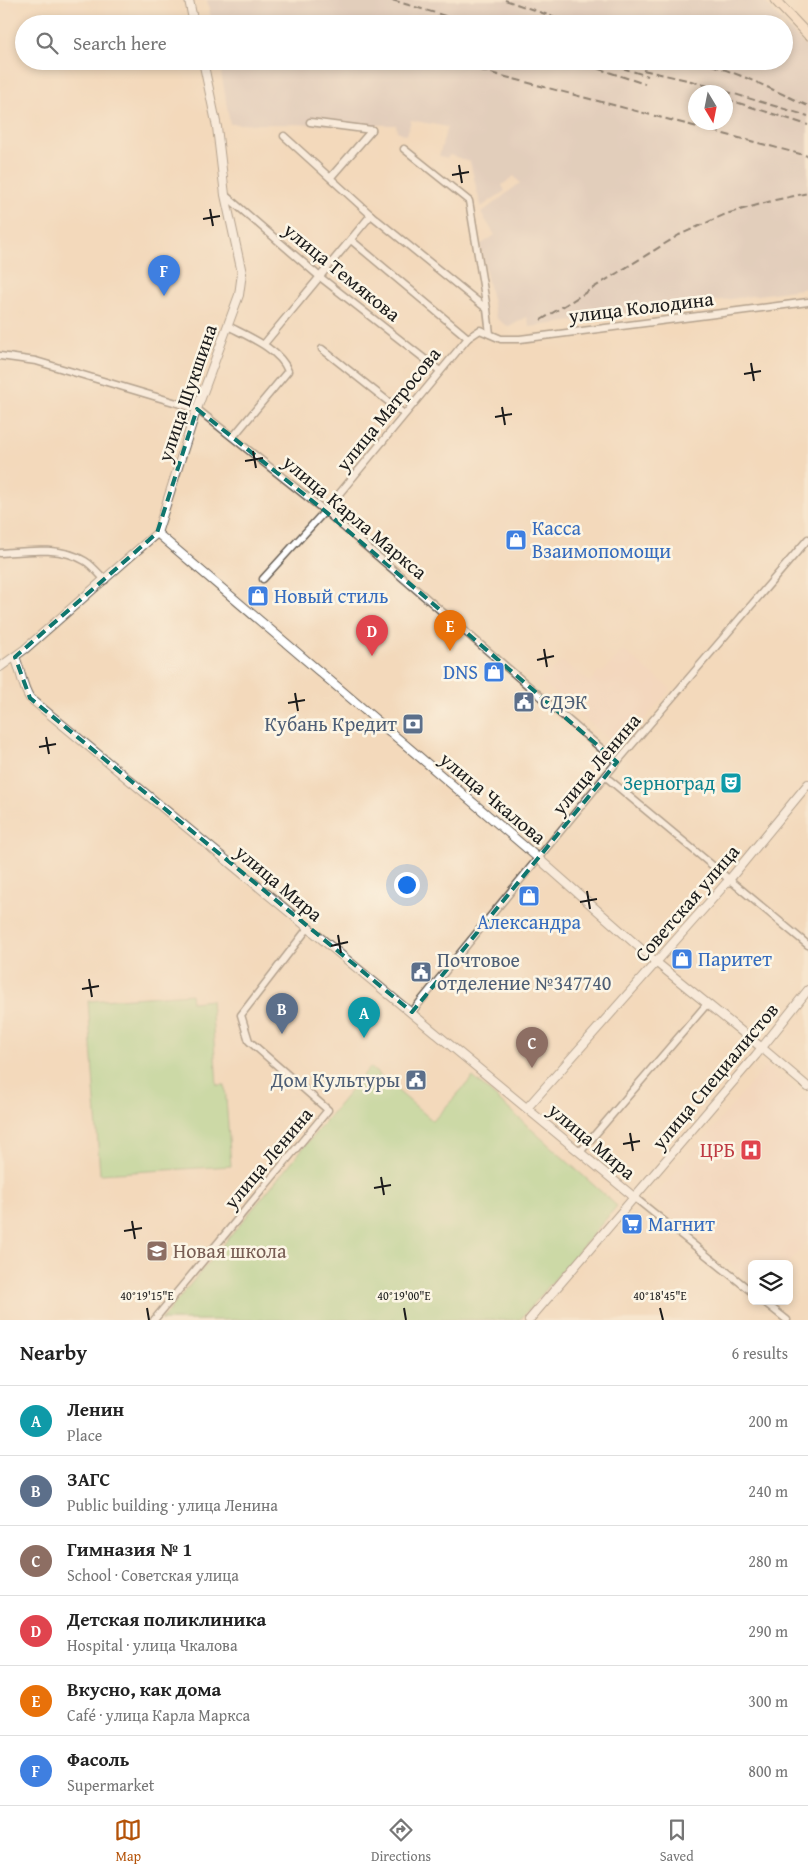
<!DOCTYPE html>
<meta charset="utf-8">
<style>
body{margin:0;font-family:"Gentium Book Plus",serif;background:#f2f2f2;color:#222}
.controls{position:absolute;right:15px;bottom:15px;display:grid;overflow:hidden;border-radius:8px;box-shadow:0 2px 8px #0003}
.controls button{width:45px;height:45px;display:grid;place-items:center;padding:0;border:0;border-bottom:1px solid #e0e0e0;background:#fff;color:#222;font:25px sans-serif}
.compass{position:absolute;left:688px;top:85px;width:45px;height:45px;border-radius:50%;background:#fff;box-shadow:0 2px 8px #0003;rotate:170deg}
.you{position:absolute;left:406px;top:884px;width:18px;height:18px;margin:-12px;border:4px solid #fff;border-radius:50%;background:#1a73e8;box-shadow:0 0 0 8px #1a73e833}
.badge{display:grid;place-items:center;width:32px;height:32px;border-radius:50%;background:#b45309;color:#fff;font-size:16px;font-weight:700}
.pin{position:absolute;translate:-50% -41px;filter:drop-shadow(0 1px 2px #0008)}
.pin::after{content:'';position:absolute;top:26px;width:18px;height:15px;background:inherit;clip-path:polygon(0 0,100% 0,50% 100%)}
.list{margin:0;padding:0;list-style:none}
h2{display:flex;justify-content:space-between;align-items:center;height:65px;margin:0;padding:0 20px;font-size:21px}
h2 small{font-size:16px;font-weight:400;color:#767676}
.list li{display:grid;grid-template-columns:32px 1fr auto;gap:15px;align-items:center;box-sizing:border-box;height:70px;padding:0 20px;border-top:1px solid #e0e0e0}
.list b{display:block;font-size:19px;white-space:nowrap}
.list p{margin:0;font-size:16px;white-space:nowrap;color:#767676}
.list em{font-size:16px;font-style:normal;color:#767676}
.icon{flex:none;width:28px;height:28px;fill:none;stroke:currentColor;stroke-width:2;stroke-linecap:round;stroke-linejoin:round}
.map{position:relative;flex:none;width:808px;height:1320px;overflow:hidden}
.search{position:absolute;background:#fff;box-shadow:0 2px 8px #0003;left:15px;right:15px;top:15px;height:55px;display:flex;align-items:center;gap:12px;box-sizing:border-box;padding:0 18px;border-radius:28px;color:#767676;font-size:19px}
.sheet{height:485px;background:#fff}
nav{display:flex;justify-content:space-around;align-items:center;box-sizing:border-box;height:70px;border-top:1px solid #e0e0e0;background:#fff;font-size:14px;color:#767676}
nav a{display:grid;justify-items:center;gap:2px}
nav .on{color:#b45309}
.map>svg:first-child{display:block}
.built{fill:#f3d4bf}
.industrial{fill:#cfc0bb;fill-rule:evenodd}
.green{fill:#9dd98d;stroke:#5c7a54}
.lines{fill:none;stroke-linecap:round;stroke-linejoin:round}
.minor-casing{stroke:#675e54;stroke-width:9}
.tertiary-casing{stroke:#675e54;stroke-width:10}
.secondary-casing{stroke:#675e54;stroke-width:11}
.minor{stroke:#fff;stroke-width:6}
.tertiary{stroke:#fff;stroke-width:8}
.secondary{stroke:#fbe5cf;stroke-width:9}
.rail{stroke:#1c1c1c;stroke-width:2;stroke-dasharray:8 4;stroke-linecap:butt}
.marked{fill:none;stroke:#0f766e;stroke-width:4;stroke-dasharray:10 6;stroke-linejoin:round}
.ticks{fill:none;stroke:#1c1c1c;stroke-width:2}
.labels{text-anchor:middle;stroke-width:5;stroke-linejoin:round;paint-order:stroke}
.street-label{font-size:20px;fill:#1c1c1c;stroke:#fcf5e5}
.shop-label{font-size:20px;fill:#366cbe;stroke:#fcf5e5;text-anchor:start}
.service-label{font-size:20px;fill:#4e5e75;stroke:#fcf5e5;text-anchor:start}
.culture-label{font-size:20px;fill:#0d838f;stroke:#fcf5e5;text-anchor:end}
.health-label{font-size:20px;fill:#be3a42;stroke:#fcf5e5;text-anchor:end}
.education-label{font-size:20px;fill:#785e54;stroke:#fcf5e5;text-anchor:start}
.ticks-label{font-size:12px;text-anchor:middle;fill:#1c1c1c;stroke:#fcf5e5;stroke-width:5;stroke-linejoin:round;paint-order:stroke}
</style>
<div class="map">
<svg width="808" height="1320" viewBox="0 0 808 1320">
<rect width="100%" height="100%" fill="#fcf5e5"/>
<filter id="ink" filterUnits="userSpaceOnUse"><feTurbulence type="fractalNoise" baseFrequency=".02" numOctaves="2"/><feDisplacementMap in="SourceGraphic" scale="10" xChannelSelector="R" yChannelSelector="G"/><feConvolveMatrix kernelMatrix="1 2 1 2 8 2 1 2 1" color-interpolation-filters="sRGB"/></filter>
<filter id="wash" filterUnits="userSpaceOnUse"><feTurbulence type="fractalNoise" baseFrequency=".0096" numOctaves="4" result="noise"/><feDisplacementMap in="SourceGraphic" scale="20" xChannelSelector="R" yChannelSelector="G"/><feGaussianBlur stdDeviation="1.12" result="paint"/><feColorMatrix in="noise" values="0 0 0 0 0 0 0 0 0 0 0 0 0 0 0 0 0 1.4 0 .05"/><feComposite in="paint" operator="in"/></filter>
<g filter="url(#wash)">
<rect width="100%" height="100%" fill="#f3d9bb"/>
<g class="built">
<path d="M623 650 670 689 620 748 540 681 562 661 590 682 599 672 602 674Z"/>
<path d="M766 1066 808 1099V1240L788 1264H752V1281L651 1201Z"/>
</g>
<path class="industrial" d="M207 0H763L808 49V288L530 327 527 317 509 327 496 318 480 245 495 235 481 213 520 183 514 176 502 185 505 191 481 207 470 162 450 155 447 158 439 156 447 127 411 120 407 135 397 131 396 125 230 124 219 61H784V24H212ZM696 92H726V122H696Z"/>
<g class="green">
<path d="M191 994 192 1002 211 1000 217 1085H225L231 1166 100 1174 88 1001Z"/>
<path d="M370 1067 433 1121 473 1077 617 1206 520 1320H161Z"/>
</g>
</g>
<g filter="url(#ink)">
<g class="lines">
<g class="minor-casing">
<g id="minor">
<path d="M310 122 372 130"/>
<path d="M284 136 371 215 487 309 490 334"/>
<path d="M404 149 469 201 487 309"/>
<path d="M331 177 372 130"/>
<path d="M225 195 320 277 440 371"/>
<path d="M351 240 468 338"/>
<path d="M228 326C247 336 280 349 288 371L233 437"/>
<path d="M264 344 371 215"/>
<path d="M322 349 404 414"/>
<path d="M0 356 36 361 197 409 325 511 617 762"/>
<path d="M0 553C27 551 60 546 85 561 92 565 99 574 105 580"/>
<path d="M263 579 325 511 468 338 480 330 501 339H520L808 302"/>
<path d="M606 777 808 945"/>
<path d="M412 1012 617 762 808 539"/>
<path d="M580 1152 707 1004"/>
<path d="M634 1197 752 1292"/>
<path d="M763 1301 787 1320"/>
<path d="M154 1320 328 1110 249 1041 241 1015 308 928"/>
</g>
</g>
<g class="tertiary-casing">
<g id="tertiary">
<path d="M189 0 194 24"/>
<path d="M157 533 538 858 657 963 762 1048 808 1087"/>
<path d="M15 657C21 670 22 687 30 698L634 1197"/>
<path d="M0 667 25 649 157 533 194 417 239 295 242 273 225 195 217 127 203 61"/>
<path d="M527 1108 729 880 808 784"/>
<path d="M529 1320 756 1055 808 990"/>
</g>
</g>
<g class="secondary-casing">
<path id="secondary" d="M775 0 808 35"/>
</g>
<use href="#minor" class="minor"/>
<use href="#tertiary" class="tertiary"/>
<use href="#secondary" class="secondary"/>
<g class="rail">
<path d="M392 0 472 24"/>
<path d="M505 0 574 24"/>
<path d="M445 61 808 156"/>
<path d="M575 61 645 84"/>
<path d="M599 61 648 76"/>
<path d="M700 61C738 73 772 89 808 106"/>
<path d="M364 63 378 61"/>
<path d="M643 70 691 81 808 116"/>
<path d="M726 99 808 125"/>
<path d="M541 320 679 235 726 214 775 200 808 193"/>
</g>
</g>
</g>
<path d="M0 0H808V1320H0ZM197 409 325 511 617 762 412 1012 30 698 15 657 157 533Z" fill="#f3d9bb" fill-opacity=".55" fill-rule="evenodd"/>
<path class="marked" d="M197 409 325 511 617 762 412 1012 30 698 15 657 157 533Z"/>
<path class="ticks" d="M459 165 462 183M452 175 469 172M210 209 213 226M203 219 220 216M751 363 754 381M744 374 761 371M502 407 505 425M495 417 512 414M253 451 256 468M245 461 263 458M544 649 547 667M537 660 554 656M295 693 298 711M288 703 305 700M46 737 49 754M39 747 56 744M587 891 590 909M580 902 597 899M338 935 341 953M331 946 348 942M89 979 92 997M82 989 99 986M630 1133 633 1151M623 1144 640 1141M381 1177 384 1195M374 1188 391 1185M132 1221 135 1239M124 1231 142 1228M147 1308 149 1320M404 1308 406 1320M660 1308 663 1320"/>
<defs>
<g id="shop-square" transform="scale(1.125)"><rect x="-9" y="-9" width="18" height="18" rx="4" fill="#3f7fe0" stroke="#fcf5e5"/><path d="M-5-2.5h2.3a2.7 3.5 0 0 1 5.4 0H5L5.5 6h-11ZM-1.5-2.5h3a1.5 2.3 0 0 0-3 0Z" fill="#fff"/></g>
<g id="civic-square" transform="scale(1.125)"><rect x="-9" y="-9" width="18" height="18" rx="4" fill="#5c6f8a" stroke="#fcf5e5"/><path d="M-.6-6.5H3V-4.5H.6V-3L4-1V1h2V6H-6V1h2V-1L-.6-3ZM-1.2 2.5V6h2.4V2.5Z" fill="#fff"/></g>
<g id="bank-square" transform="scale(1.125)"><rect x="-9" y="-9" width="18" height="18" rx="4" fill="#5c6f8a" stroke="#fcf5e5"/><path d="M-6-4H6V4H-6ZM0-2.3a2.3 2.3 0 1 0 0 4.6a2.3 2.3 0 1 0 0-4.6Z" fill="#fff"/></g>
<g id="theatre-square" transform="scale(1.125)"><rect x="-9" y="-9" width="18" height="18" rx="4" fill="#0f9aa8" stroke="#fcf5e5"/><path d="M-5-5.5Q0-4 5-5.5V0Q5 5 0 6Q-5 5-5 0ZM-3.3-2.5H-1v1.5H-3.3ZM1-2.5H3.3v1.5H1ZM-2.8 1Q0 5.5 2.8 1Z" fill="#fff"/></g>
<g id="hospital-square" transform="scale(1.125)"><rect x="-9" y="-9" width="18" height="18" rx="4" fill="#e0444e" stroke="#fcf5e5"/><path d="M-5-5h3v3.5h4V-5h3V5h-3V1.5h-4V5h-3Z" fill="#fff"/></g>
<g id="supermarket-square" transform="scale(1.125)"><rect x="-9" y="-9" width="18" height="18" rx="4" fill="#3f7fe0" stroke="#fcf5e5"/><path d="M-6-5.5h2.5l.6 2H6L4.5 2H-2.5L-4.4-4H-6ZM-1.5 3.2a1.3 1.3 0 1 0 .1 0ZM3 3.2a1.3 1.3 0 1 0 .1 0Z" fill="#fff"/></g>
<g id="school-square" transform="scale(1.125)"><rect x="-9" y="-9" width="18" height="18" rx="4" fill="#8d6e63" stroke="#fcf5e5"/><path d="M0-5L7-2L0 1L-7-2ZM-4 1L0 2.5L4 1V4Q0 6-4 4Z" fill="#fff"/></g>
</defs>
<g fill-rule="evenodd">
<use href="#shop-square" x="516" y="540"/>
<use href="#shop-square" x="258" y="596"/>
<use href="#shop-square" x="494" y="672"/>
<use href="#civic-square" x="524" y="702"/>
<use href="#bank-square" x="413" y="724"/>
<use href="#theatre-square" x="731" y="783"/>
<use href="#shop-square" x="529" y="896"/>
<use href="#shop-square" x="682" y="959"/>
<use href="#civic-square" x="421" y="972"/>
<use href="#civic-square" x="416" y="1080"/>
<use href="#hospital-square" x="751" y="1150"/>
<use href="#supermarket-square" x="632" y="1224"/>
<use href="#school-square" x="157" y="1251"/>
</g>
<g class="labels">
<g class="street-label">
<text transform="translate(342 272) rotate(39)" y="7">улица Темякова</text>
<text transform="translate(641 307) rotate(-7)" y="7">улица Колодина</text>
<text transform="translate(187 393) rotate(-71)" y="7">улица Шукшина</text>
<text transform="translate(388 409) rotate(-51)" y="7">улица Матросова</text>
<text transform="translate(355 517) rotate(40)" y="7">улица Карла Маркса</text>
<text transform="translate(596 764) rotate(-50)" y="7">улица Ленина</text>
<text transform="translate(493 798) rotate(40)" y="7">улица Чкалова</text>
<text transform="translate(279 883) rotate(40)" y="7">улица Мира</text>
<text transform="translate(687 903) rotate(-49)" y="7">Советская улица</text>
<text transform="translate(715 1076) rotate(-50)" y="7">улица Специалистов</text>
<text transform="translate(592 1141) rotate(40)" y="7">улица Мира</text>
<text transform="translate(268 1158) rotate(-50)" y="7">улица Ленина</text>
</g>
<g class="shop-label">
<text x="532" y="535">Касса<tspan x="532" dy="23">Взаимопомощи</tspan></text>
<text x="274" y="603">Новый стиль</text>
<text x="478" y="679" text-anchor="end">DNS</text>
<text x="529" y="929" text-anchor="middle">Александра</text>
<text x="698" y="966">Паритет</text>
<text x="648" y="1231">Магнит</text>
</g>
<g class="service-label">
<text x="540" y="709">СДЭК</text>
<text x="397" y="731" text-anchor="end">Кубань Кредит</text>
<text x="437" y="967">Почтовое<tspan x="437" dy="23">отделение №347740</tspan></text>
<text x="400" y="1087" text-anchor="end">Дом Культуры</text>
</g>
<g class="culture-label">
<text x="715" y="790">Зерноград</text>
</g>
<g class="health-label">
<text x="735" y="1157">ЦРБ</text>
</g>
<g class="education-label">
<text x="173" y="1258">Новая школа</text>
</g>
</g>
<g class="ticks-label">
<text x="147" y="1300">40°19'15"E</text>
<text x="404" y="1300">40°19'00"E</text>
<text x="660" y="1300">40°18'45"E</text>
</g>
</svg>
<div class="controls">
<button><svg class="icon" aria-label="layers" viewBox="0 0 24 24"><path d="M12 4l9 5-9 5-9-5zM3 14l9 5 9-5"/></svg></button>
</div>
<svg class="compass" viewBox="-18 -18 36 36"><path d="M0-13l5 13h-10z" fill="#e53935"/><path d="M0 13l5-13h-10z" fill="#767676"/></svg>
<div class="you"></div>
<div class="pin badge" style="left:364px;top:1038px;background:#0f9aa8">A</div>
<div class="pin badge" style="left:282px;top:1034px;background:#5c6f8a">B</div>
<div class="pin badge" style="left:532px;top:1068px;background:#8d6e63">C</div>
<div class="pin badge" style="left:372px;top:656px;background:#e0444e">D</div>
<div class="pin badge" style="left:450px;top:651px;background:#e8710a">E</div>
<div class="pin badge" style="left:164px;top:296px;background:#3f7fe0">F</div>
<div class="search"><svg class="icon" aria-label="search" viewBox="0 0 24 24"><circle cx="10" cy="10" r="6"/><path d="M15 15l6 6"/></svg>Search here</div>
</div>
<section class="sheet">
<h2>Nearby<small>6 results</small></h2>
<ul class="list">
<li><span class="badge" style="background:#0f9aa8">A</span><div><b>Ленин</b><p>Place</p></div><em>200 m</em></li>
<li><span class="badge" style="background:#5c6f8a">B</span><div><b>ЗАГС</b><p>Public building · улица Ленина</p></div><em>240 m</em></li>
<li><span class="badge" style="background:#8d6e63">C</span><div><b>Гимназия № 1</b><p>School · Советская улица</p></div><em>280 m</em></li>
<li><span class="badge" style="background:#e0444e">D</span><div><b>Детская поликлиника</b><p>Hospital · улица Чкалова</p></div><em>290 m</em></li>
<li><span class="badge" style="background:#e8710a">E</span><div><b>Вкусно, как дома</b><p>Café · улица Карла Маркса</p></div><em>300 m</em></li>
<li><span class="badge" style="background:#3f7fe0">F</span><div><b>Фасоль</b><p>Supermarket</p></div><em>800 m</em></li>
</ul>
</section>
<nav>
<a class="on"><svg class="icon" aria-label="map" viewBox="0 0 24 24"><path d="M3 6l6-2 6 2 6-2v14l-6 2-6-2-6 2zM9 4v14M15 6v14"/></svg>Map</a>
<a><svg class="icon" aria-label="directions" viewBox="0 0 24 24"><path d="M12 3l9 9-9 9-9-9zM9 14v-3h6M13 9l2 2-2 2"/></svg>Directions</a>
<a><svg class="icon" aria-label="saved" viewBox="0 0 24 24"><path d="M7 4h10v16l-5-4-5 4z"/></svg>Saved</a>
</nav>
